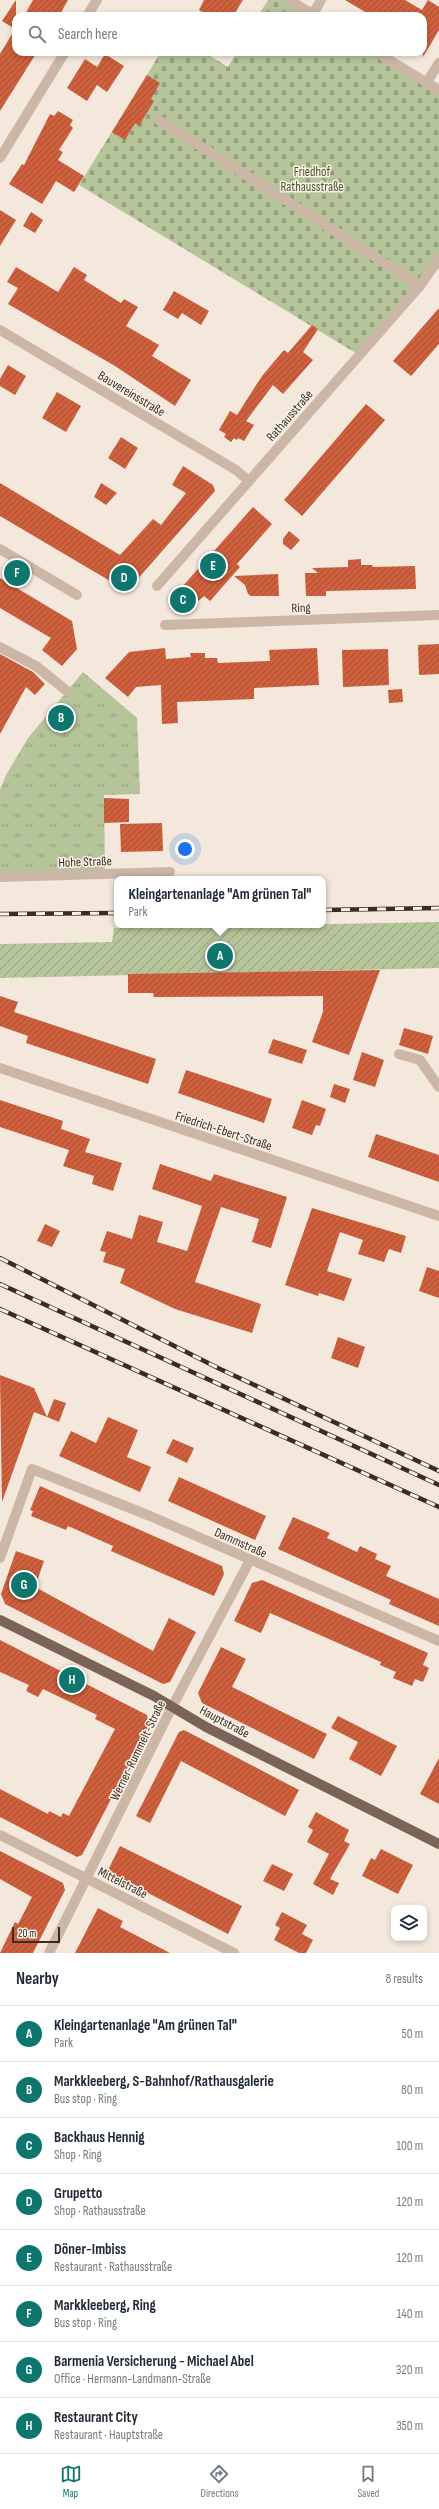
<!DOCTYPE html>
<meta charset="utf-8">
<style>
body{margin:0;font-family:"Sofia Sans Condensed",sans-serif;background:#f2f2f3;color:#1f2937}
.controls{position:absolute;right:12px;bottom:12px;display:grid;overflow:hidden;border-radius:8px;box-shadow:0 2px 6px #0003}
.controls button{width:36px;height:36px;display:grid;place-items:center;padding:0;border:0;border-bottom:1px solid #e0e1e3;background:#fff;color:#1f2937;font:20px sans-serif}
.scale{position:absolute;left:12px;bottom:10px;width:48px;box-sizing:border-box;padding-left:4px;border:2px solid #382c27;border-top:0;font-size:11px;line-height:14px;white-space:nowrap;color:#382c27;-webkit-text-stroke:3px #fbf2e7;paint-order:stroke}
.you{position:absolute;left:185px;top:849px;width:14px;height:14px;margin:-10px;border:3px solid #fff;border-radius:50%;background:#1a73e8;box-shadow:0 0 0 6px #1a73e833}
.badge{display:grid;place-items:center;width:26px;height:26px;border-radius:50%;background:#0f766e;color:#fff;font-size:13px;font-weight:700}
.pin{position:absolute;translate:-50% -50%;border:2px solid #fff;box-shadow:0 1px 4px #0006}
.popup{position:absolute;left:114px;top:876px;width:212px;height:52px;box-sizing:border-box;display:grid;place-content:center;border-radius:8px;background:#fff;filter:drop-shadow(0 1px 3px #0005);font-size:13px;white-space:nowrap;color:#747a83}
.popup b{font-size:15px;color:#1f2937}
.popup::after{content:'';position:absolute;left:50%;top:100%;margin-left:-8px;border:8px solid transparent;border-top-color:#fff}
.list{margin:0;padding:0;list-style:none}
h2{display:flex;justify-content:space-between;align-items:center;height:52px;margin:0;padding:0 16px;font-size:17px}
h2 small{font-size:13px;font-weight:400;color:#747a83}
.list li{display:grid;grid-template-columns:26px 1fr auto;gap:12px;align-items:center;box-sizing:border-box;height:56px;padding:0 16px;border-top:1px solid #e0e1e3}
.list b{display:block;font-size:15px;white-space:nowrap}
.list p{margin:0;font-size:13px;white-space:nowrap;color:#747a83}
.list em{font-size:13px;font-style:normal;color:#747a83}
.icon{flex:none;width:22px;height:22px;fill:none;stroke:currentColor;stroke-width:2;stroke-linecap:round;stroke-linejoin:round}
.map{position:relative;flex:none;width:439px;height:1953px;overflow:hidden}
.search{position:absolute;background:#fff;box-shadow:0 2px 6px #0003;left:12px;right:12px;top:12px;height:44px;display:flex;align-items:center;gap:10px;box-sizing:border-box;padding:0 14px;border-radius:12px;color:#747a83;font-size:15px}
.sheet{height:500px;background:#fff}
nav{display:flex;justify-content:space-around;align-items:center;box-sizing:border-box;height:56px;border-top:1px solid #e0e1e3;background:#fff;font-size:11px;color:#747a83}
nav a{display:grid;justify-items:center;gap:2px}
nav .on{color:#0f766e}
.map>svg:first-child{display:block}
.grass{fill:url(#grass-tufts)}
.cemetery{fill:url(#cemetery-stones)}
.garden{fill:url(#garden-furrows)}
.building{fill:url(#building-hatch)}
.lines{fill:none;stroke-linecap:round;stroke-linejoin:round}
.minor{stroke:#ccb7a6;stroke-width:10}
.major{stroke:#7b6357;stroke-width:10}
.rail-casing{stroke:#382c27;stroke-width:4.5}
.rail{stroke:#fbf2e7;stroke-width:3;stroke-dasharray:9;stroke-linecap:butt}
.labels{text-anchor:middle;stroke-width:3;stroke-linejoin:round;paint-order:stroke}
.park-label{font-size:13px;fill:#475829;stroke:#fbf2e7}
.street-label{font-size:13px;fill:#382c27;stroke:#fbf2e7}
</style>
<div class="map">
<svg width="439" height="1953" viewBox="0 0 439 1953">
<defs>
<pattern id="grass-tufts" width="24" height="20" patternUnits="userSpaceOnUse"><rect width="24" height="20" fill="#b6c49a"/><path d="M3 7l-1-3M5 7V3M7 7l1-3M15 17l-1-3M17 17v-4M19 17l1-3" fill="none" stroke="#959f7e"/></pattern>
<pattern id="cemetery-stones" width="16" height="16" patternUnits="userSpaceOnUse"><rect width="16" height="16" fill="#b6c49a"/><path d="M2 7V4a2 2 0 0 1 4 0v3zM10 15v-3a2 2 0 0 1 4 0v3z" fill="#959f7e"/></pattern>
<pattern id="garden-furrows" width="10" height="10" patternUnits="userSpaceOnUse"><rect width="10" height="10" fill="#b6c49a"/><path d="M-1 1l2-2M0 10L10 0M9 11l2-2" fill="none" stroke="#959f7e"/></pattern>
<pattern id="building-hatch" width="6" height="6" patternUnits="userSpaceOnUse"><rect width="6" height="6" fill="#ce603e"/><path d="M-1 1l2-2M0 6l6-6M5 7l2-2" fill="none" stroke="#a84f34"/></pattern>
</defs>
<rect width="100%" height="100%" fill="#f3e8db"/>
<path class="grass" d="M83 672 137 718 140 794 104 795 105 873 0 877V790L6 775 28 738Z"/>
<g class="cemetery">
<path d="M268 0H289L316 16H258Z"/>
<path d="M161 52H204L228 67 237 52H376L439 90V259L359 355 79 185Z"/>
</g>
<path class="garden" d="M439 922V968L0 978V944L112 942 114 928Z"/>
<g class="building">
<path d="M16 0V52H37L0 111V54L15 29 2 21Z"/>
<path d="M33 0H68L59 16H24Z"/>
<path d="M204 0H243L233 16H209L199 10Z"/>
<path d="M345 0H405L422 10 428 0 439 7V30L423 57V16H372Z"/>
<path d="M105 54 124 66 107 92 97 85 87 101 67 88 85 59 97 67Z"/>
<path d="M147 75 160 83 151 99 154 101 139 126 135 123 125 140 112 132Z"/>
<path d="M58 111 73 120 70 125 73 128 59 150 63 152 58 160 84 176 74 192 56 181 42 204 9 184 22 164 24 165 50 114 54 116Z"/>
<path d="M0 210 16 220 0 246Z"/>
<path d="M31 212 43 220 35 233 23 226Z"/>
<path d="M16 267 58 292 74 267 87 275 84 280 121 303 124 299 138 307 126 326 159 345 152 356 191 380 175 406 115 366 8 304 18 288 7 282Z"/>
<path d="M174 291 209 311 201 325 182 313 178 319 163 310Z"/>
<path d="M439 308V344L411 376 393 361Z"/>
<path d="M312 325 318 329 303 352 313 360 283 394 273 385 246 421 254 425 244 441 238 438 237 440 234 438 231 442 224 437 226 434 219 430 230 411 237 415 262 376 284 350 288 353Z"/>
<path d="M8 365 26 376 15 395 0 386V379Z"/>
<path d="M57 392 81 406 66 432 42 418Z"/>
<path d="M366 404 385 420 302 516 284 500Z"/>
<path d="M121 437 138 448 125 469 108 458Z"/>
<path d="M183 466 213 485 215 491 127 591 0 516V483L120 555 153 519 161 525 186 493 172 485Z"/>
<path d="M101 483 117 493 106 505 94 497Z"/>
<path d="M253 507 272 524 237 564 240 567 210 601 204 596 190 608 184 609 176 602 175 595Z"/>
<path d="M289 531 300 540 291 550 283 544V539Z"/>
<path d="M361 559V565H372L373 567 415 566 416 589 326 591V596H306L305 573H318L312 568 348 567V560Z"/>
<path d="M278 574 279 596H251L248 594 245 585 234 576Z"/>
<path d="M0 578 72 621 77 649 62 666 42 650 51 638 0 608Z"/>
<path d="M439 644V674L419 675 418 645Z"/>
<path d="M165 648 166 659 191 657 190 653H205V658H217L218 663 270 661 269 650 317 648 319 685 254 688V699L177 702 178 723 162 724 161 685 136 687 128 697 105 678 129 652Z"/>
<path d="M388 649 389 685 343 687 342 650Z"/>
<path d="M0 654 33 672 45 684 35 695 26 687 0 734Z"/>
<path d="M402 689 403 702 389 703 388 690Z"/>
<path d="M104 798 129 799V822L104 823Z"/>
<path d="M162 823 163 851 121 852 120 824Z"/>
<path d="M380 970 349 1055 312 1042 323 1012V996L154 997 153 993H128V974Z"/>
<path d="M0 996 18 1002 14 1012 156 1059 148 1084 26 1043 28 1036 0 1026Z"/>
<path d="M404 1028 433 1036 428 1054 399 1045Z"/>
<path d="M273 1039 307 1050 302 1064 268 1053Z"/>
<path d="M362 1052 384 1060 375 1087 353 1080Z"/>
<path d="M186 1070 272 1099 264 1123 178 1093Z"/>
<path d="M334 1084 350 1089 345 1103 330 1097Z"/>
<path d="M0 1100 63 1121 61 1129 90 1139 85 1152 122 1163 113 1191 92 1184 94 1176 63 1166 69 1150 0 1127Z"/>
<path d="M302 1100 326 1109 320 1126 316 1125 312 1135 292 1128Z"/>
<path d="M376 1134 439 1155V1182L368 1157Z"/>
<path d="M160 1164 211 1181 214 1174 287 1197 271 1248 252 1242 259 1219 221 1207 195 1282 261 1304 252 1333 175 1309 120 1283 125 1269 103 1262 106 1252 100 1251 107 1231 132 1239 139 1215 163 1222 157 1242 187 1251 202 1206 152 1189Z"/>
<path d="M312 1208 406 1236 401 1253 389 1249 384 1262 358 1254 363 1240 340 1232 327 1271 352 1279 344 1301 319 1293 318 1296 285 1285Z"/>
<path d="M45 1224 60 1231 52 1247 37 1241Z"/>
<path d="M427 1267 439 1271V1298L419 1291Z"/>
<path d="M338 1337 365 1347 358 1368 331 1358Z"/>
<path d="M0 1375 34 1388 47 1417 34 1412 2 1502Z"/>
<path d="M54 1399 66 1403 59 1422 47 1417Z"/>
<path d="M108 1417 138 1430 127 1457 151 1467 140 1492 59 1456 71 1431 96 1443Z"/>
<path d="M173 1439 194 1448 187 1463 166 1453Z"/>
<path d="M179 1477 266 1516 255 1540 168 1501Z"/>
<path d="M40 1486 222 1566 224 1574 214 1596 111 1551 113 1546 68 1526 66 1530 31 1516 33 1511 30 1510Z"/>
<path d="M293 1517 330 1533 327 1538 357 1552 360 1546 377 1554 375 1559 391 1566 386 1576 439 1599V1626L389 1604 391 1600 278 1549Z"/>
<path d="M16 1551 44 1561 35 1587 153 1651 169 1618 196 1632 170 1682 163 1684 5 1604 1 1594Z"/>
<path d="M262 1580 428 1653 423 1665 429 1668 423 1682 415 1679 412 1686 393 1678 396 1672 380 1665 381 1662 270 1613 261 1633 234 1621 252 1583Z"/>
<path d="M0 1640 147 1715 150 1724 82 1855 77 1857 0 1817V1789L48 1814 49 1811 61 1817 63 1813 69 1816 115 1729 95 1719 97 1715 43 1689 38 1697 26 1691 29 1685 0 1672Z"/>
<path d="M221 1647 246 1659 232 1687 327 1734 314 1759 202 1703 198 1693Z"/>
<path d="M338 1716 397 1746 381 1776 349 1759 358 1742 331 1728Z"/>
<path d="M184 1730 299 1790 285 1816 181 1761 150 1823 136 1816 179 1732Z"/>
<path d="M439 1758V1804L420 1794Z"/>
<path d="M316 1812 349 1830 344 1841 350 1844 330 1879 339 1883 333 1895 313 1884 329 1854 307 1842 313 1830 308 1827Z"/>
<path d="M120 1846 242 1906 228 1934 111 1874 109 1868Z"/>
<path d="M381 1849 413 1865 398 1894 362 1876 371 1858 375 1860Z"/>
<path d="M0 1851 63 1883 65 1890 33 1953H0L15 1922 18 1924 32 1897 0 1879Z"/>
<path d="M272 1864 293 1874 284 1891 263 1881Z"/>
<path d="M98 1908 123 1921 120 1927 170 1953H75Z"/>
<path d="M282 1912 307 1925 302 1934 313 1940 306 1953H299L274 1940 280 1928 275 1925Z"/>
</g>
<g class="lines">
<g class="minor">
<path d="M289 0 316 16"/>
<path d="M313 14 321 0"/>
<path d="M87 16 97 0"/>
<path d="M376 52 439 90"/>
<path d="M427 82 439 63"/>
<path d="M159 120 404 275 419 287"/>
<path d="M0 158 65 52"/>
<path d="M0 330 236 470 249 481"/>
<path d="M0 549 77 595"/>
<path d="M157 586 419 287 439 259"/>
<path d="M165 625 439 615"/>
<path d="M0 647 36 666 67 691"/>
<path d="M0 877 170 872"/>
<path d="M399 1054 420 1060 439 1087"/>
<path d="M0 1068 439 1216"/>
<path d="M0 1558 32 1469 150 1516 439 1641"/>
<path d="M0 1835 234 1953"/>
<path d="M49 1953 172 1707 250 1560"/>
</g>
<path class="major" d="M0 1620 154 1696 206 1727 439 1844"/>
<g class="rail-casing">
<g id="rail">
<path d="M323 910 439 908"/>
<path d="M0 914 117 913"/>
<path d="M0 1258 220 1369 439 1471"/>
<path d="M0 1284 439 1485"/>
<path d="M0 1309 439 1507"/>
</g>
</g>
<use href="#rail" class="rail"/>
</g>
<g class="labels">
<g class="park-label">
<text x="312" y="176">Friedhof<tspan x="312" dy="15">Rathausstraße</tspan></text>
</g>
<g class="street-label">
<text transform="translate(132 393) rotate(31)" y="5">Bauvereinsstraße</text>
<text transform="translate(289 415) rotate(-49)" y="5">Rathausstraße</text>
<text transform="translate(301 607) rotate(-2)" y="5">Ring</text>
<text transform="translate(85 861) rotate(-2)" y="5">Hohe Straße</text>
<text transform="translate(224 1130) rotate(18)" y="5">Friedrich-Ebert-Straße</text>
<text transform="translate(241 1542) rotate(24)" y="5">Dammstraße</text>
<text transform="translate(225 1721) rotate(28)" y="5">Hauptstraße</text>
<text transform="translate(137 1750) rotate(-64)" y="5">Werner-Rummelt-Straße</text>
<text transform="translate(123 1882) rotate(27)" y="5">Mittelstraße</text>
</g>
</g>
</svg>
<div class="controls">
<button><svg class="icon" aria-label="layers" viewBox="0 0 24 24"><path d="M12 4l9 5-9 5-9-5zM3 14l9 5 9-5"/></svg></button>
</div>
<div class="scale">20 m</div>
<div class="you"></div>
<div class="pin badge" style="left:220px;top:956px">A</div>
<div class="popup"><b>Kleingartenanlage &quot;Am grünen Tal&quot;</b>Park</div>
<div class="pin badge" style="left:61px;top:718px">B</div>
<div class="pin badge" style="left:183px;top:600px">C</div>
<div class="pin badge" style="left:124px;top:578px">D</div>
<div class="pin badge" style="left:213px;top:566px">E</div>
<div class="pin badge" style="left:17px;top:573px">F</div>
<div class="pin badge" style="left:24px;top:1585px">G</div>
<div class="pin badge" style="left:72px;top:1680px">H</div>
<div class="search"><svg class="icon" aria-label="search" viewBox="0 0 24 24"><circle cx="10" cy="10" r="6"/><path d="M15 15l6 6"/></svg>Search here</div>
</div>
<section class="sheet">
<h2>Nearby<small>8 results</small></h2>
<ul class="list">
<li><span class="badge">A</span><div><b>Kleingartenanlage &quot;Am grünen Tal&quot;</b><p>Park</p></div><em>50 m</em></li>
<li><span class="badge">B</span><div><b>Markkleeberg, S-Bahnhof/Rathausgalerie</b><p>Bus stop · Ring</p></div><em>80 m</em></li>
<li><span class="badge">C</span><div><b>Backhaus Hennig</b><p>Shop · Ring</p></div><em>100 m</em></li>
<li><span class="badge">D</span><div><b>Grupetto</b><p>Shop · Rathausstraße</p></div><em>120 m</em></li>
<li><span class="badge">E</span><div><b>Döner-Imbiss</b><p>Restaurant · Rathausstraße</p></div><em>120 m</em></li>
<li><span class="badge">F</span><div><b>Markkleeberg, Ring</b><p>Bus stop · Ring</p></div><em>140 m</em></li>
<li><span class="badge">G</span><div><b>Barmenia Versicherung - Michael Abel</b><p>Office · Hermann-Landmann-Straße</p></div><em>320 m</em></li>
<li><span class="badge">H</span><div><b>Restaurant City</b><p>Restaurant · Hauptstraße</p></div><em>350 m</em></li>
</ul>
</section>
<nav>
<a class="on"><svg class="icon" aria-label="map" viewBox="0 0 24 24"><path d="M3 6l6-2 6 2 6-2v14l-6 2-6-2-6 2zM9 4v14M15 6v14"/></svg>Map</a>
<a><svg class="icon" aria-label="directions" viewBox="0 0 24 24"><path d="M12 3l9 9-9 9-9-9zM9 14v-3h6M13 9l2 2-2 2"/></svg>Directions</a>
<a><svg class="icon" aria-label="saved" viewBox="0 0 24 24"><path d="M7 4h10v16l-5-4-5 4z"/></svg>Saved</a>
</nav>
